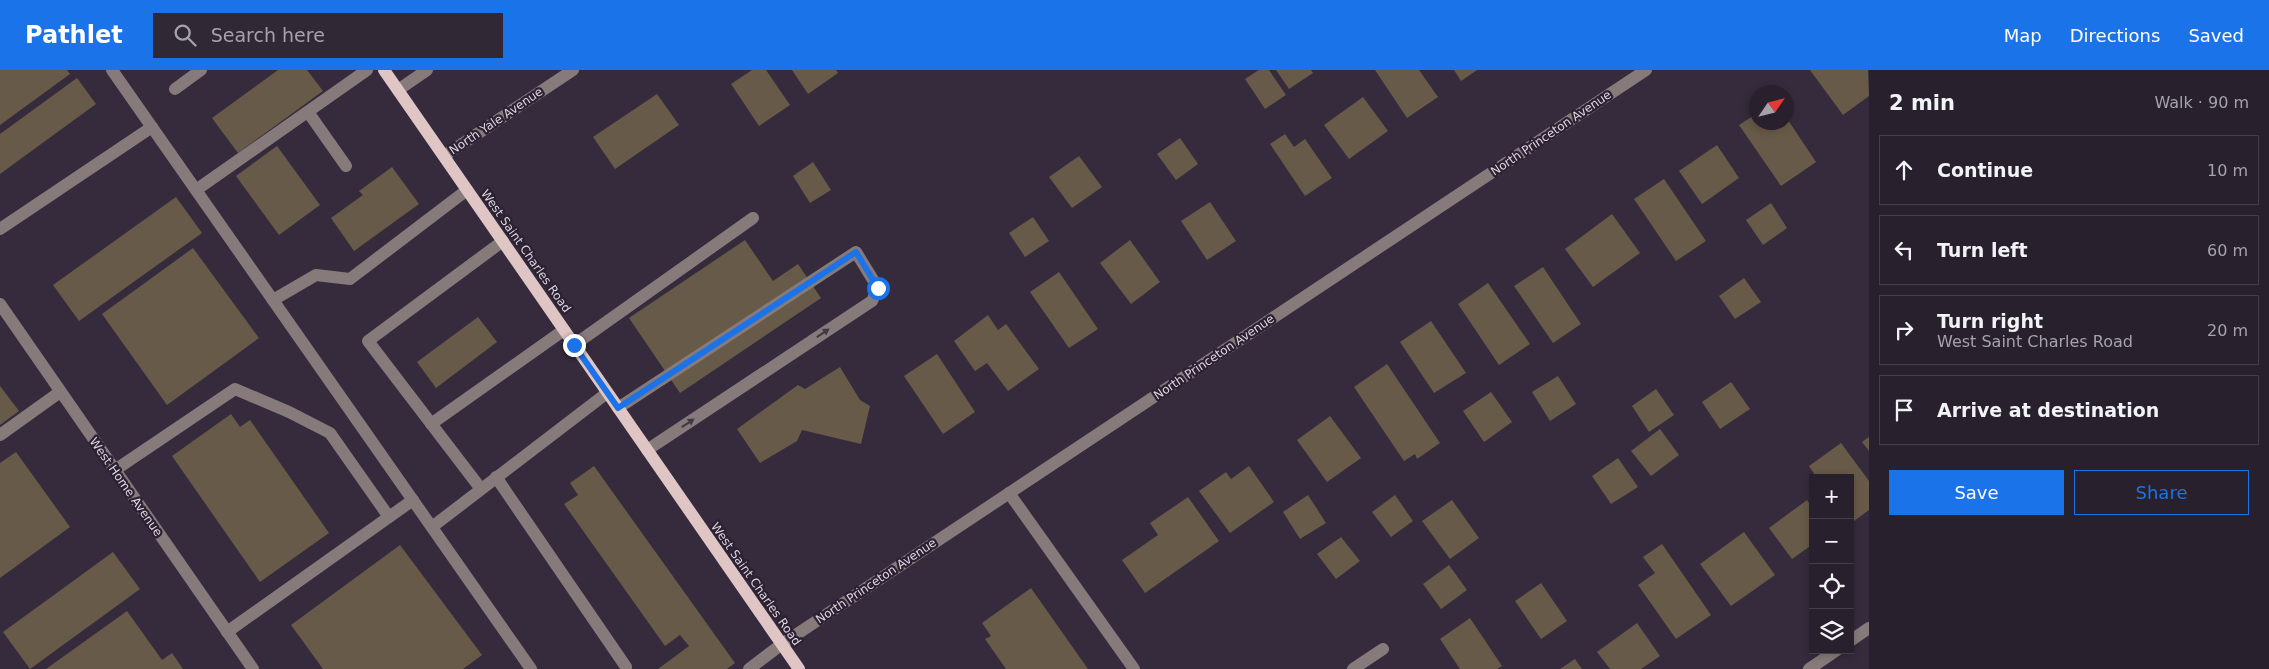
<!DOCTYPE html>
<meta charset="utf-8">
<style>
body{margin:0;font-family:"DejaVu Sans",sans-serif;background:#302835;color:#f1f3f6}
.controls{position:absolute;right:15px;bottom:15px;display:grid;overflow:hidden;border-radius:0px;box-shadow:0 2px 8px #0003}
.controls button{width:45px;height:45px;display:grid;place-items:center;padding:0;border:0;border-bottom:1px solid #443e49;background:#28202d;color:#f1f3f6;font:25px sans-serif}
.compass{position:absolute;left:1749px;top:15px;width:45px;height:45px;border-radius:50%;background:#28202d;box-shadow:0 2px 8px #0003;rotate:55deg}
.stop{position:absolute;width:15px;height:15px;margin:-11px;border:4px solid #1a73e8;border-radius:50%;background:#fff}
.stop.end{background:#1a73e8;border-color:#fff;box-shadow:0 1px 5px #0008}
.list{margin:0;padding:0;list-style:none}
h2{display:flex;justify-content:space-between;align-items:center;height:65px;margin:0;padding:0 20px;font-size:21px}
h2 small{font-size:16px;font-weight:400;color:#a5a3aa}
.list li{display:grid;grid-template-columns:32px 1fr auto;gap:15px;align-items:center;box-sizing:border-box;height:70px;margin:0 10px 10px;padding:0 10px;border:1px solid #443e49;border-radius:0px}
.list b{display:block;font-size:19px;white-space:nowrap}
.list p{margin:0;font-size:16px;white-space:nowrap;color:#a5a3aa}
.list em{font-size:16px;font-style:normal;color:#a5a3aa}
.actions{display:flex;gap:10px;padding:15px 20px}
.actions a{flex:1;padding:11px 0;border:1px solid #1a73e8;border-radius:0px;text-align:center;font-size:18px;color:#1a73e8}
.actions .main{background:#1a73e8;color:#fff}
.icon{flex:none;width:28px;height:28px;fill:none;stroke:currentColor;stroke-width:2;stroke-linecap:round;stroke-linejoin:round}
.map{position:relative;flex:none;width:1869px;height:599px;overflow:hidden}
header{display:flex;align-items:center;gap:30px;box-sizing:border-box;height:70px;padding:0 25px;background:#1a73e8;color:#fff}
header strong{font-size:24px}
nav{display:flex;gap:28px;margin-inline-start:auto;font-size:18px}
.search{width:350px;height:45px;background:#302835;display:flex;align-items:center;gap:12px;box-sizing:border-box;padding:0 18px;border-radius:0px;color:#a5a3aa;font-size:19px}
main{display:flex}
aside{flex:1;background:#28202d}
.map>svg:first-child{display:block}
.building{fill:#685a48}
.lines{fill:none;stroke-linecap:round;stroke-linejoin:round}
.minor{stroke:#877a7a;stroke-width:12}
.major{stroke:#dfc5c4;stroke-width:12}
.oneway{fill:#423744}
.route{stroke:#1a73e8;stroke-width:6}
.labels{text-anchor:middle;stroke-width:4.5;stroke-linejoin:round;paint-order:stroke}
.street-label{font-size:12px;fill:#ddd6e1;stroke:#2b2132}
</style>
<header>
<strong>Pathlet</strong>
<div class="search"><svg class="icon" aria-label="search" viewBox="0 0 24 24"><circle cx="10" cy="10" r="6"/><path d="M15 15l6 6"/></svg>Search here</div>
<nav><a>Map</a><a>Directions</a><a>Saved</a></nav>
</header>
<main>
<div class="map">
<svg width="1869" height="599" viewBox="0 0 1869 599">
<rect width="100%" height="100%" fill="#352b3c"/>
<g class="building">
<path d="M0 0H67L70 4 0 55Z"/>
<path d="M278 0H307L323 21 238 83 212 48Z"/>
<path d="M752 0H766L790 35 759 56 731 14Z"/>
<path d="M792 0H836L838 3 808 24Z"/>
<path d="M1259 0H1269L1286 25 1265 39 1245 9Z"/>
<path d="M1276 0H1311L1313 3 1289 19Z"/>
<path d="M1375 0H1419L1438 27 1407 48Z"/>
<path d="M1454 0H1477L1461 11Z"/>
<path d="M1810 0H1868L1869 26 1843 45Z"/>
<path d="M77 8 96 34 0 104V64Z"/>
<path d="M657 24 679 55 615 99 593 67Z"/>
<path d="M1363 27 1388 61 1349 89 1324 55Z"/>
<path d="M1756 44V52H1786V47L1816 92 1781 116 1739 55Z"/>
<path d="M1285 64 1294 77 1305 69 1332 108 1305 126 1270 74Z"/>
<path d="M1180 68 1198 94 1176 110 1157 84Z"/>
<path d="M1717 75 1739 108 1702 134 1679 101Z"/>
<path d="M277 76 320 135 279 165 236 106Z"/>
<path d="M1079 86 1102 117 1072 138 1049 107Z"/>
<path d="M813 92 831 120 810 133 793 106Z"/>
<path d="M392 97 419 134 354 181 331 148 363 125 359 121Z"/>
<path d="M1664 109 1706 171 1676 191 1634 129Z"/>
<path d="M176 127 202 163 79 251 53 215Z"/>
<path d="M1210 132 1236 171 1207 190 1181 151Z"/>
<path d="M1771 133 1787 158 1763 175 1746 150Z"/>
<path d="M1612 144 1640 183 1593 217 1565 179Z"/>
<path d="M1033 147 1049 171 1025 187 1009 163Z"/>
<path d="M745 170 773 211 798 194 821 228 680 323 629 248Z"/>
<path d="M1130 170 1160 212 1131 234 1100 193Z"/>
<path d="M193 178 259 268 167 335 102 244Z"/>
<path d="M1543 197 1581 254 1553 273 1514 216Z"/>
<path d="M1059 202 1098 259 1069 278 1030 222Z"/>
<path d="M1744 208 1761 232 1735 249 1719 226Z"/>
<path d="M1488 213 1530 274 1499 295 1458 234Z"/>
<path d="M988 245 998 260 1006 254 1039 299 1008 321 987 293 975 301 954 271Z"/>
<path d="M478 247 497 272 436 318 417 292Z"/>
<path d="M1431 251 1466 303 1434 323 1400 272Z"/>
<path d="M937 284 975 342 943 364 904 306Z"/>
<path d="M1387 294 1440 373 1417 389 1415 384 1404 391 1354 317Z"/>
<path d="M840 297 860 330 870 336 861 374 802 360 797 371 760 393 737 359 798 315 805 319Z"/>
<path d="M1558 306 1576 334 1550 351 1532 322Z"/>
<path d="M1731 312 1750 339 1720 359 1702 332Z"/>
<path d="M0 316 19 341 0 355Z"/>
<path d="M1656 319 1674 345 1649 362 1632 336Z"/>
<path d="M1491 322 1512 352 1484 372 1463 341Z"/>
<path d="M231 344 240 357 250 350 329 463 260 512 172 386Z"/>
<path d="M1330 346 1361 388 1327 412 1297 370Z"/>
<path d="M1660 359 1679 385 1651 406 1631 381Z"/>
<path d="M1869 367V381L1862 372Z"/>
<path d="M1841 373 1869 411V440L1850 454V408H1817L1809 396Z"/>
<path d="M16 382 70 457 0 508V393Z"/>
<path d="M1618 388 1638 417 1611 434 1592 406Z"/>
<path d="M594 396 735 593 727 599H658L689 576 680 565 665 576 564 434 578 425 570 413Z"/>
<path d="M1249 396 1274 432 1230 463 1199 421 1226 402 1231 409Z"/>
<path d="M1308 425 1326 453 1300 469 1283 442Z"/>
<path d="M1395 425 1413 451 1391 467 1372 442Z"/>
<path d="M1188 427 1219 471 1145 523 1122 490 1158 465 1150 453Z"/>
<path d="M1452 430 1479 468 1450 489 1422 451Z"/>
<path d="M1807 430 1813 438V474L1792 489 1769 458Z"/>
<path d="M1744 462 1775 505 1731 536 1700 494Z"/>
<path d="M1341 467 1360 491 1336 509 1317 484Z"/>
<path d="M1662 474 1711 545 1676 569 1638 515 1655 503 1643 487Z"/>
<path d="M400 475 482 585 463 599H323L291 555Z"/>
<path d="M113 482 140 519 30 599 3 562Z"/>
<path d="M1449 495 1467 520 1441 539 1423 514Z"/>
<path d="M1541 513 1567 551 1541 569 1515 531Z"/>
<path d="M1031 518 1088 599H1006L985 569 991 566 982 553Z"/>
<path d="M127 541 162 590 172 583 183 599H46Z"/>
<path d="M1470 548 1502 596 1497 599H1460L1440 569Z"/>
<path d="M1637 553 1660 586 1641 599H1610L1597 582Z"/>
<path d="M1575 589 1582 599H1560Z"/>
</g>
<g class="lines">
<g class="minor">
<path d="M112 0 531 599"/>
<path d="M175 19 201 0"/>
<path d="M398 20 427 0"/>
<path d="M308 42 346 96"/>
<path d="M444 86 573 0"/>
<path d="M196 120 367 0"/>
<path d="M0 159 152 57"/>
<path d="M273 230 316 205 350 209 467 120"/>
<path d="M0 234 253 599"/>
<path d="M574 275 753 148"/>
<path d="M618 338 856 182 878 218 872 231 647 380"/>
<path d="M431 354 564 260"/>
<path d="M0 365 60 322"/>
<path d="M115 400 235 319 289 342 330 363 389 447"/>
<path d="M496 407 626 597"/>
<path d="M481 419 368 271 503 171"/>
<path d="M1009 423 1134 599"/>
<path d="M432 457 607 323"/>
<path d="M227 562 413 430"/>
<path d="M1850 571 1869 558"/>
<path d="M749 599 782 574 1646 0"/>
<path d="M1353 599 1383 579"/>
<path d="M1809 599 1837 580"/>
</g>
<path class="major" d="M384 0 799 599"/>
</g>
<defs><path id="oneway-solid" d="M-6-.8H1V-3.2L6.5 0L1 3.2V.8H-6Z" transform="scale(1.25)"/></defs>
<g class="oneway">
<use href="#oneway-solid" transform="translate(823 263) rotate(-34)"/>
<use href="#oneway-solid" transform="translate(688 353) rotate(-34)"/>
</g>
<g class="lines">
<path class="route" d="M574 275 618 338 856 182 878 218"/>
</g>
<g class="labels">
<g class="street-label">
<text transform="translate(496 51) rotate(-34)" y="4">North Yale Avenue</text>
<text transform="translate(1551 63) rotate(-34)" y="4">North Princeton Avenue</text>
<text transform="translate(526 181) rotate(55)" y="4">West Saint Charles Road</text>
<text transform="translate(1214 287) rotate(-34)" y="4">North Princeton Avenue</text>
<text transform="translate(126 417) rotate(55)" y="4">West Home Avenue</text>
<text transform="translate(876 511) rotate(-34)" y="4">North Princeton Avenue</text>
<text transform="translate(756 514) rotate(55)" y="4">West Saint Charles Road</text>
</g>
</g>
</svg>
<div class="controls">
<button>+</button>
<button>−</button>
<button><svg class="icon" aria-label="locate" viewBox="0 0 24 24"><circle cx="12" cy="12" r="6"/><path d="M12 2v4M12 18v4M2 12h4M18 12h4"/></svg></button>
<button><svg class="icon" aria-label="layers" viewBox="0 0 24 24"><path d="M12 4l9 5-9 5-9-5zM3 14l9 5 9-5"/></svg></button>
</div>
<svg class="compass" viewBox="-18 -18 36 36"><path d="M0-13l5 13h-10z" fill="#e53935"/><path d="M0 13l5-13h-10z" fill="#a5a3aa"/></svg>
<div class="stop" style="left:878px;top:218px"></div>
<div class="stop end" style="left:574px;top:275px"></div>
</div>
<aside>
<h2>2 min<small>Walk · 90 m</small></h2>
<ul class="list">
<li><svg class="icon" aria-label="ahead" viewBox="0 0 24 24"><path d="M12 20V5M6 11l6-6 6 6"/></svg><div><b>Continue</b></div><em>10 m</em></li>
<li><svg class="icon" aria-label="left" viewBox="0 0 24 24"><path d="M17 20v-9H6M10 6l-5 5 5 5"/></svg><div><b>Turn left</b></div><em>60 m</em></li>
<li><svg class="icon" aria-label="right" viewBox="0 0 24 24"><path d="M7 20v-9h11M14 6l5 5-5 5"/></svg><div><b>Turn right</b><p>West Saint Charles Road</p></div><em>20 m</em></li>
<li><svg class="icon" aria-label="arrive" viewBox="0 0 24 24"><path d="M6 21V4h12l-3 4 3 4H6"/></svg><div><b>Arrive at destination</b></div></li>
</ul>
<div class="actions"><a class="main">Save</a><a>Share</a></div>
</aside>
</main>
